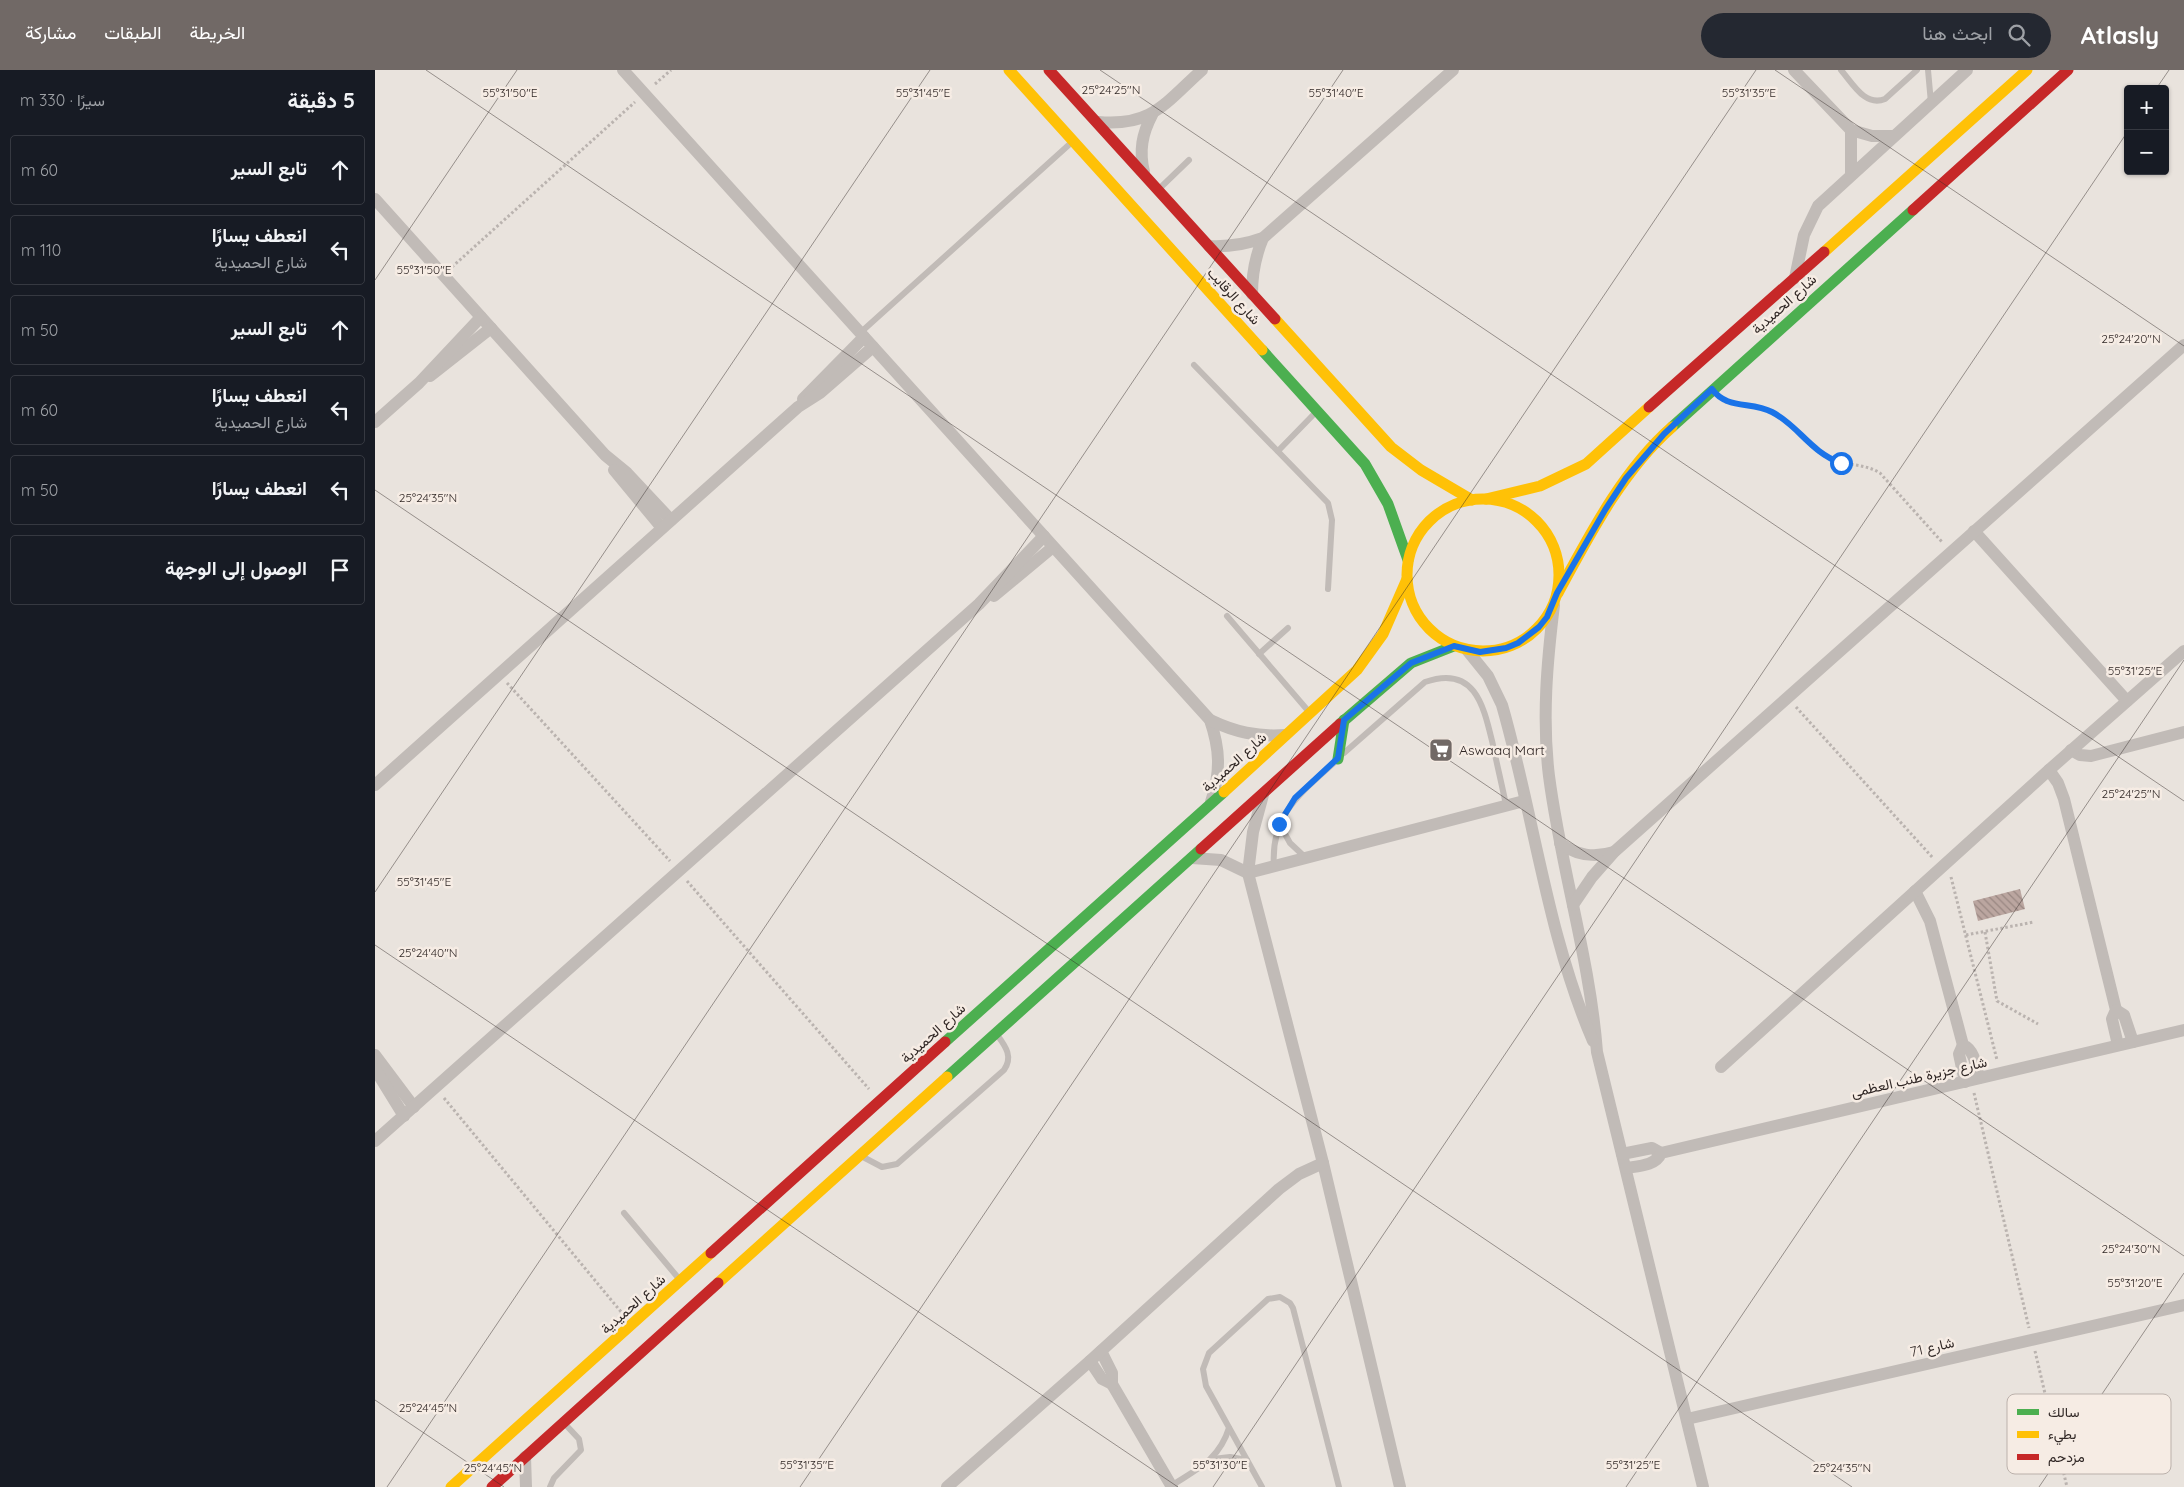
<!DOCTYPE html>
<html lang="ar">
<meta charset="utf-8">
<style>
body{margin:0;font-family:Quicksand,Vazirmatn,sans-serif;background:#242831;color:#f1f3f6;direction:rtl}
.controls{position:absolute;right:15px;top:15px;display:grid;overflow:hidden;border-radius:5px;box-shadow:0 1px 4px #0004}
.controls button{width:45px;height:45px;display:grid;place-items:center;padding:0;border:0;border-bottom:1px solid #363941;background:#171b24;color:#f1f3f6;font:25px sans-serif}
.stop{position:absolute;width:15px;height:15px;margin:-11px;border:4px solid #1a73e8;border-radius:50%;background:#fff}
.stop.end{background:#1a73e8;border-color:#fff;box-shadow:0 1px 5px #0008}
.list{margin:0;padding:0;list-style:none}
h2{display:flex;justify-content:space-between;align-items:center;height:65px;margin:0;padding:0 20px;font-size:21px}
h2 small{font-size:16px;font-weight:400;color:#9ea1a6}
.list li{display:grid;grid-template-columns:32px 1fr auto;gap:15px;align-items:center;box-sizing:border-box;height:70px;margin:0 10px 10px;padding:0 10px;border:1px solid #363941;border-radius:5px}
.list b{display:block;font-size:19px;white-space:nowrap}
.list p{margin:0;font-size:16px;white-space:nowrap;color:#9ea1a6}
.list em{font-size:16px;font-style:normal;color:#9ea1a6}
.icon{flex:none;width:28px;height:28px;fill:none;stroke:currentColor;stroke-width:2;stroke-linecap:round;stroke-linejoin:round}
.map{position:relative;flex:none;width:1809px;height:1417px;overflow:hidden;direction:ltr}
header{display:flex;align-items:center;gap:30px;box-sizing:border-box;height:70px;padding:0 25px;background:#716966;color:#fff}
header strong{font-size:24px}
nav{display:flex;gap:28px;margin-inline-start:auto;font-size:18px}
.search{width:350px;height:45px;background:#242831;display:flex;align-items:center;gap:12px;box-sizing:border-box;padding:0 18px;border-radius:28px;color:#9ea1a6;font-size:19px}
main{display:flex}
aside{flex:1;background:#171b24}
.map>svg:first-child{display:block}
.building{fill:url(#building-back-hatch)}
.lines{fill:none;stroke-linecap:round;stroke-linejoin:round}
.path{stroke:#bab3af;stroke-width:3;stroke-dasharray:2.5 2.5;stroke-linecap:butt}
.lane{stroke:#c1bbb7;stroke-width:6}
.street{stroke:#c1bbb7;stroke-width:12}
.fast{stroke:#4caf50;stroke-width:11}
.slow{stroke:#ffc107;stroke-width:11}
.jam{stroke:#c62828;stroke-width:11}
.route{stroke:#1a73e8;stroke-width:6}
.ticks{fill:none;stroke:#312826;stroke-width:1;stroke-opacity:0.45}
.labels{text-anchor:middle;stroke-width:5;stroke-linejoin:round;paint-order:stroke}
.street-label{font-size:14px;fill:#312826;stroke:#f6ece4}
.poi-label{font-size:14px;fill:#312826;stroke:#f6ece4;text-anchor:start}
.key{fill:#f6ece4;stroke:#bbb1ab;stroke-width:1}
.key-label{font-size:14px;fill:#312826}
.ticks-label{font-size:12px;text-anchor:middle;fill:#312826;stroke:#f6ece4;stroke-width:5;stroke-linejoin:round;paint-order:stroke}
</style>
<header>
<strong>Atlasly</strong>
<div class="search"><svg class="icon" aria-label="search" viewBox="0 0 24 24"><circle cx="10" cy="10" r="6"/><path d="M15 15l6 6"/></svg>ابحث هنا</div>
<nav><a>الخريطة</a><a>الطبقات</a><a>مشاركة</a></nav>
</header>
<main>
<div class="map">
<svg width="1809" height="1417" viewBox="0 0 1809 1417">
<defs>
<pattern id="building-back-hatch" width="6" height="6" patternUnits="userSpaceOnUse" patternTransform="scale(1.25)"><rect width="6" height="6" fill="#bba6a0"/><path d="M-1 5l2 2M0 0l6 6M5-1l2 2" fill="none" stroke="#998782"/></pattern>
</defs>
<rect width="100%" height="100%" fill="#e9e3dd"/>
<path class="building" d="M1645 819 1650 839 1603 851 1598 831Z"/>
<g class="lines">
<g class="path">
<path d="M280 14 296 0"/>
<path d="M77 197 260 32"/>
<path d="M1350 332C1367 337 1384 334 1399 343 1419 355 1432 377 1453 388 1470 396 1489 393 1505 403L1567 472"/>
<path d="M132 613 295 791"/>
<path d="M1421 637 1558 788"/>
<path d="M1576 807 1622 990"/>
<path d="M312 811 494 1019"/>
<path d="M1610 862 1622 931 1663 954"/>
<path d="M1591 865 1659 852"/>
<path d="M1599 1023 1654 1258"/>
<path d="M69 1028 247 1243"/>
<path d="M1660 1281 1692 1417"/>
</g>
<g class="lane">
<path d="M1466 0C1478 14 1490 37 1510 29L1542 0"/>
<path d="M1553 0 1556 33"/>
<path d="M784 119 814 90"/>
<path d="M485 263 697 72"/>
<path d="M819 295 953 433 957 450 953 519"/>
<path d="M903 381 940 343"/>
<path d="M852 546 935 643"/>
<path d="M884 584 913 558"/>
<path d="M969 683 1050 612C1101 594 1109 638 1118 675 1122 695 1127 715 1131 735"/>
<path d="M904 753 915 773 931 788"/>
<path d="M899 797C895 744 926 723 962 690"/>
<path d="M488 1087 507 1097 522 1094 629 1000C638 987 631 977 623 966"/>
<path d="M249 1143 305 1210"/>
<path d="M838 1389 855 1387 872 1390"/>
<path d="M796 1416C822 1399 844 1390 854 1358"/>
<path d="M175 1417 179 1408 206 1380 204 1369 190 1354"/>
<path d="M887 1417 831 1316 828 1299 834 1283 893 1229 905 1227 915 1233 918 1238 964 1417"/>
</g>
<g class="street">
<path d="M248 0 835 650C845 679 846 702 836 732"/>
<path d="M1419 0 1476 60 1497 66H1519"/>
<path d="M723 52C777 57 790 33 827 0"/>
<path d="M1476 60V105"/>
<path d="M769 102C764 81 767 64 777 45"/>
<path d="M0 129 230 385 252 403 296 450"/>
<path d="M834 176C854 177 869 175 888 168L1078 0"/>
<path d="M1420 208 1429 165 1443 136 1592 0"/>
<path d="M877 224C877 203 880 187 888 168"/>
<path d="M55 306 116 258"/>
<path d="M428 329 489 267"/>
<path d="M0 352 44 313 106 247"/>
<path d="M239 400 287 458"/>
<path d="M1599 461 1752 631"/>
<path d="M619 526 678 477"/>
<path d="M1179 535C1172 592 1167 649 1174 706 1186 799 1215 889 1222 982L1328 1417"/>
<path d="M1092 580 1113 606 1127 635C1159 746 1172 864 1218 971"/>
<path d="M835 650C860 662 882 667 910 665"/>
<path d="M1696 680 1705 685 1716 686 1809 662"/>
<path d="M1674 700 1683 713 1689 729 1741 940 1737 949 1743 975"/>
<path d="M0 715 423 337 445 323 498 277"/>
<path d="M888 725 878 762 873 803 948 1093 1025 1417"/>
<path d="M1185 773C1202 786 1219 788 1239 782"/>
<path d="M817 788 846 790 873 803 1149 731"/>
<path d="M1540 821 1555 851 1588 975C1600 980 1601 997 1604 1008"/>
<path d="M1198 835 1217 807 1239 782 1809 275"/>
<path d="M1741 940 1749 945 1758 972"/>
<path d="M1588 975 1584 984 1590 1012"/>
<path d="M0 985 39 1037"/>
<path d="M1346 997 1674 700 1809 581"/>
<path d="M0 999 29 1046"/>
<path d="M0 1071 604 534 669 466"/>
<path d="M1247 1084 1277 1078 1286 1083"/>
<path d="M1251 1098C1262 1096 1281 1096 1286 1083L1809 960"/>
<path d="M726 1281 737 1303V1314L797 1417"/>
<path d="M715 1291 727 1309 737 1314"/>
<path d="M1312 1349 1809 1235"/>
<path d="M150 1387 151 1417"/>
<path d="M572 1417 715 1291 904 1119 924 1104 948 1093"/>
</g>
<g class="fast">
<path d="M887 280 990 394 1013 434 1033 490"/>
<path d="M1297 357 1538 140"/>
<path d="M965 654 1036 593 1079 576"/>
<path d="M963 689 969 650"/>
<path d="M570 972 849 722"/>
<path d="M572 1007 826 779"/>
</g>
<g class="slow">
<path d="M634 0 887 280"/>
<path d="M1449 182 1652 0"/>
<path d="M900 249 1016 377 1046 400 1097 430"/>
<circle cx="1108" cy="505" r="76"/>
<path d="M1111 429 1165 416 1211 394 1274 337"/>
<path d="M1183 523C1214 466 1247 401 1297 357"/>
<path d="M849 722 982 600 1008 564 1032 509"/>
<path d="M343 1213 572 1007"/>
<path d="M76 1417 336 1183"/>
</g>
<g class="jam">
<path d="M674 0 900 249"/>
<path d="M1538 140 1693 0"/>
<path d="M1274 337 1449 182"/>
<path d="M826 779 965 654"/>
<path d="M336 1183 570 972"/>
<path d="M117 1417 343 1213"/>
</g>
</g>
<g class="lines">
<path class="route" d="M904 754 920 728 963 688 969 650 1036 593 1079 576 1105 582 1131 578 1143 573 1164 557 1172 547 1182 523 1230 440 1251 408 1289 364 1337 319C1352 340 1376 331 1397 342 1423 355 1435 382 1466 393"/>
</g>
<path class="ticks" d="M51 0 1809 1186M725 0 1809 731M1400 0 1809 276M1781 19 1794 0M0 210 142 0M0 420 1477 1417M0 822 555 0M0 875 803 1417M0 1330 129 1417M12 1417 968 0M425 1417 1381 0M838 1417 1753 61M1251 1417 1809 590M1664 1417 1809 1203"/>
<defs>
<g id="supermarket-square" transform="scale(1.25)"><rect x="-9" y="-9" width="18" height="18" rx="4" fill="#716966" stroke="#f6ece4"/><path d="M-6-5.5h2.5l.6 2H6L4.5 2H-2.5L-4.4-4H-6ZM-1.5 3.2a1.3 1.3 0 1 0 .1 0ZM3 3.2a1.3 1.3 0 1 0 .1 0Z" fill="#fff"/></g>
</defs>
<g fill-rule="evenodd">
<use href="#supermarket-square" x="1066" y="680"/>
</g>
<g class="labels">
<g class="street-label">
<text transform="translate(859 226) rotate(48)" y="5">شارع الرقايب</text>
<text transform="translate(1409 234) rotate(-42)" y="5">شارع الحميدية</text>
<text transform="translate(859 692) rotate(-42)" y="5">شارع الحميدية</text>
<text transform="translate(558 963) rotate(-42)" y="5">شارع الحميدية</text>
<text transform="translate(1544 1007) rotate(-13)" y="5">شارع جزيرة طنب العظمى</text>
<text transform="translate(258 1234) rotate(-42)" y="5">شارع الحميدية</text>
<text transform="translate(1557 1277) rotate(-13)" y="5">شارع 71</text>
</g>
<g class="poi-label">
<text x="1084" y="685">Aswaaq Mart</text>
</g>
</g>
<rect x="1632" y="1324" width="164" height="80" rx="8" class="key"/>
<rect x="1642" y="1339" width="22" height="6" fill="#4caf50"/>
<rect x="1642" y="1361" width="22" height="7" fill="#ffc107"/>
<rect x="1642" y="1384" width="22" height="6" fill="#c62828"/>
<g class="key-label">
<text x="1673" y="1347">سالك</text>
<text x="1673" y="1369">بطيء</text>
<text x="1673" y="1392">مزدحم</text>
</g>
<g class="ticks-label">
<text x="736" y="24">25°24'25"N</text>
<text x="135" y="27">55°31'50"E</text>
<text x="548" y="27">55°31'45"E</text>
<text x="961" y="27">55°31'40"E</text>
<text x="1374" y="27">55°31'35"E</text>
<text x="49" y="204">55°31'50"E</text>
<text x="1756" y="273">25°24'20"N</text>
<text x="53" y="432">25°24'35"N</text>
<text x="1760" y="605">55°31'25"E</text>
<text x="1756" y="728">25°24'25"N</text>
<text x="49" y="816">55°31'45"E</text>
<text x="53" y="887">25°24'40"N</text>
<text x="1756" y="1183">25°24'30"N</text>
<text x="1760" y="1217">55°31'20"E</text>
<text x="53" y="1342">25°24'45"N</text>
<text x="432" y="1399">55°31'35"E</text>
<text x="845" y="1399">55°31'30"E</text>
<text x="1258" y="1399">55°31'25"E</text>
<text x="118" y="1402">25°24'45"N</text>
<text x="1467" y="1402">25°24'35"N</text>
</g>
</svg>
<div class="controls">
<button>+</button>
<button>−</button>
</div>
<div class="stop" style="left:1466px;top:393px"></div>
<div class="stop end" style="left:904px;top:754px"></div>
</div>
<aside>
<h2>5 دقيقة<small>سيرًا · 330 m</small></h2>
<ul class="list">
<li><svg class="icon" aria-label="ahead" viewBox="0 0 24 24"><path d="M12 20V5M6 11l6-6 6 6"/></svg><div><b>تابع السير</b></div><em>60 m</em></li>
<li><svg class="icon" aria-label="left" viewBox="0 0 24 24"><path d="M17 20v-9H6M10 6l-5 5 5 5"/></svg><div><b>انعطف يسارًا</b><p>شارع الحميدية</p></div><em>110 m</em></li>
<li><svg class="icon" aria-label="ahead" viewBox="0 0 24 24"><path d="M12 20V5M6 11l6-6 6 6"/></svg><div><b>تابع السير</b></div><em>50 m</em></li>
<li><svg class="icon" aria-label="left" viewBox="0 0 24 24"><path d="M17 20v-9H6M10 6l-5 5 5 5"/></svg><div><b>انعطف يسارًا</b><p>شارع الحميدية</p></div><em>60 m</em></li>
<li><svg class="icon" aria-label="left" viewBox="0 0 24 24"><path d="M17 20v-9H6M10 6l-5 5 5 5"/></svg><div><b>انعطف يسارًا</b></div><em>50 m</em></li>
<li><svg class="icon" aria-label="arrive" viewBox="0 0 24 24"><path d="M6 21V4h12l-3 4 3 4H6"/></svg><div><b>الوصول إلى الوجهة</b></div></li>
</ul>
</aside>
</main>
